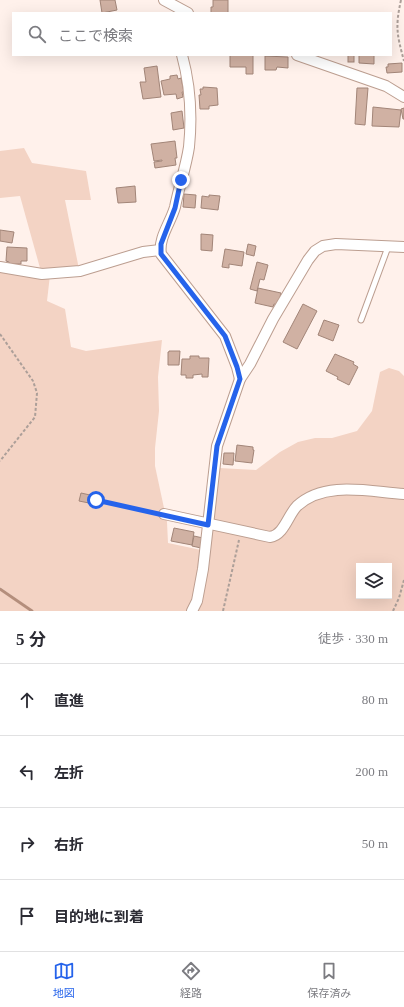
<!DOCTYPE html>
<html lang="ja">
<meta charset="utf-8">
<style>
body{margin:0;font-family:"Times New Roman","Noto Sans JP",serif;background:#f7f7f7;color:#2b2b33}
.controls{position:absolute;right:12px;bottom:12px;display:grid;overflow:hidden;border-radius:0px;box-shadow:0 4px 16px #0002}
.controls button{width:36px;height:36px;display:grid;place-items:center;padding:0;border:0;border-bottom:1px solid #e1e1e2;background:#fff;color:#2b2b33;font:20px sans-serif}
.stop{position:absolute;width:12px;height:12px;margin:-9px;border:3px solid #2563eb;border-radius:50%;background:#fff}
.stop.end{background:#2563eb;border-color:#fff;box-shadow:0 1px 4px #0008}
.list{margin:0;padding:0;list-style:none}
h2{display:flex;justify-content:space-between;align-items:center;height:52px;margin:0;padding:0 16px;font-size:17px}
h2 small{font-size:13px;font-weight:400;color:#7c7c81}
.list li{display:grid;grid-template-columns:26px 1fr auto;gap:12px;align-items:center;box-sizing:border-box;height:72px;padding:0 16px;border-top:1px solid #e1e1e2}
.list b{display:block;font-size:15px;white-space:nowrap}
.list em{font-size:13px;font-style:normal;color:#7c7c81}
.icon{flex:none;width:22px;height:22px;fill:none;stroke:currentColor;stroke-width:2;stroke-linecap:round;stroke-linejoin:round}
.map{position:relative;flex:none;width:404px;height:611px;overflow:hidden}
.search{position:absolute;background:#fff;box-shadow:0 4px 16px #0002;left:12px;right:12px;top:12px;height:44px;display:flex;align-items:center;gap:10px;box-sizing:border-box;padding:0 14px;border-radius:0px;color:#7c7c81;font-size:15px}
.sheet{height:340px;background:#fff}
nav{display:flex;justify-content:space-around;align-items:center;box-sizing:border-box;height:56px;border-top:1px solid #e1e1e2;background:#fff;font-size:11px;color:#7c7c81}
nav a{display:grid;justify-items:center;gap:2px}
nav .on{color:#2563eb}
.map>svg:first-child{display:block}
.green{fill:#f3d3c4;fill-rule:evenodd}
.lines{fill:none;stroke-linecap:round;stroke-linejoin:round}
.stream{stroke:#b48e7c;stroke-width:3}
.building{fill:#d0b1a3;stroke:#a28578}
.lane-casing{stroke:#bc9e90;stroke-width:7}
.street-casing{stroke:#bc9e90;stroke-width:12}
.path{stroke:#ac9f99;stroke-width:2;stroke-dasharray:3 2;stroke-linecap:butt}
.lane{stroke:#fff;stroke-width:5}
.street{stroke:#fff;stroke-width:10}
.route{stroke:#2563eb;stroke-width:5}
</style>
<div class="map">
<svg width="404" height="611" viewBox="0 0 404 611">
<rect width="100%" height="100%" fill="#fff1eb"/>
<g class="green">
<path d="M24 148 32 163 86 171 91 200H65L79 269 64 270 40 268 20 196 0 198V151Z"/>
<path d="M0 269 50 275 47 301 65 309 71 347 86 351 162 340 158 377 159 411 155 448V466L167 522 168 543 201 550 195 591 187 611H34L0 587Z"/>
<path d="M389 368 399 371 404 376V491L323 489 274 533 217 523 214 519 219 468 256 470 280 452 298 442 315 438H332L357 431 372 411 380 372Z"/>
<path d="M338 492 404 496V611H196L207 570 213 527 267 539 295 513 312 500ZM359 566H389V596H359Z"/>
<path d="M0 590 30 611H0Z"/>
</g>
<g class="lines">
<path class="stream" d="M0 589 32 611"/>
</g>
<g class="building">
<path d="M100 0H115L117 10 102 13Z"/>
<path d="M213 0H228V13H211V7H213Z"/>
<path d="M230 55H253V74H246V67H230Z"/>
<rect x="348" y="55" width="6" height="7"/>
<path d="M359 55H374V64L359 63Z"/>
<path d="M265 56 288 57V68L277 67 276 70H265Z"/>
<path d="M402 63V72L387 73 386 67H388V64Z"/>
<path d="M157 66 161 97 143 99 140 82H146L144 68Z"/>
<path d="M177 75 178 79 181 78 184 92H182L183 97 177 99 176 94 164 95 161 81 170 79V76Z"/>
<path d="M203 87 217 88 218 105 209 106V109H200L199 95H201L200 89H203Z"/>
<path d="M357 88H368L365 125 355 124Z"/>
<path d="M373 107 401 110 399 127 372 126Z"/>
<path d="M404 108V119H403L401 109Z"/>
<path d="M182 111 184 128 173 130 171 113Z"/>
<path d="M175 141 177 158H175L176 165 155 168 154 162 162 161V160L154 161 151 144Z"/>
<path d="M135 186 136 202 118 203 116 188Z"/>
<path d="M184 194 196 195 195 208 183 207Z"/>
<path d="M209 195 220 196 218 210 201 208 202 196 209 197Z"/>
<path d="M0 230 14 232 12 243 0 241Z"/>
<path d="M201 234 213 235 212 251 201 250Z"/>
<path d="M248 244 256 246 254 256 246 254Z"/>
<path d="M7 247 27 248V261H21V264H9V262L6 261Z"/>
<path d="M225 249 244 252 242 266 229 264V268L222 267Z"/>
<path d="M257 262 268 265 264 280 260 279 257 291 250 289Z"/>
<path d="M258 288 281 293 278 305 274 304 273 307 255 303Z"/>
<path d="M303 304 317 311 297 349 283 342Z"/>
<path d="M324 320 339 325 333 341 318 335Z"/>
<path d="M169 351H180L179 365H168V352H169Z"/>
<path d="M335 354 354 362 353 364 358 367 349 385 337 379 338 377 326 371Z"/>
<path d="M190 356H199V358H209L208 377H202V374L193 375V378H186V375H181L182 359H190Z"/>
<path d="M237 445 253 447V450H254L252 463 235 461Z"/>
<path d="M224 453H234L233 465 223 464Z"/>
<path d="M81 493 90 495 89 503 79 501Z"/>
<path d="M174 528 194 532 192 545 171 541Z"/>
<path d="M194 536 203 538 201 548 192 546Z"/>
</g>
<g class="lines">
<g class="lane-casing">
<path id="lane" d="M361 320 388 247"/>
</g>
<g class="street-casing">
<g id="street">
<path d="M164 0 188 13"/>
<path d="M182 55C190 84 192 117 189 147 186 167 179 187 175 207 171 222 158 238 161 254L225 336 237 367 240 379"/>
<path d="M297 55 386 86 404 97"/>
<path d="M0 267 42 274 80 271 143 252 160 250"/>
<path d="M164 514 270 537C284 535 288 515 297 506 325 480 370 492 404 494"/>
<path d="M192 611 197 601 203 569 217 446 240 379 250 364 273 319 308 260 315 251 323 246 336 244 404 247"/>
</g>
</g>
<g class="path">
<path d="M401 0C395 27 397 35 404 61"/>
<path d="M0 334 33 381 37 393 35 417 0 461"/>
<path d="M96 500 155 512"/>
<path d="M223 611 239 540"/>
<path d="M393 611 399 598 404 580"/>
</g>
<use href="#lane" class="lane"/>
<use href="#street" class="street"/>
</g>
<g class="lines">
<path class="route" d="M96 500 208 525 217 446 240 379 237 367 225 336 161 254V244L175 208 181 180"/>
</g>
</svg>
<div class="controls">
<button><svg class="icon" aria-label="layers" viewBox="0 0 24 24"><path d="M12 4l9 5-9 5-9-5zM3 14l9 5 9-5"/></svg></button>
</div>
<div class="stop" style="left:96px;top:500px"></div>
<div class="stop end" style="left:181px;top:180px"></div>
<div class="search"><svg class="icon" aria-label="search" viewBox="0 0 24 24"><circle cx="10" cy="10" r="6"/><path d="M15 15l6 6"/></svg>ここで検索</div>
</div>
<section class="sheet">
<h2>5 分<small>徒歩 · 330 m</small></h2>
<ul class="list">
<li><svg class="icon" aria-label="ahead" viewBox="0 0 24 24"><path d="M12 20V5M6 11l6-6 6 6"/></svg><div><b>直進</b></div><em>80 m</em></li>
<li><svg class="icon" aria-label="left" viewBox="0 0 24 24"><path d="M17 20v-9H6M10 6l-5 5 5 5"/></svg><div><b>左折</b></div><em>200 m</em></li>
<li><svg class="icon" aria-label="right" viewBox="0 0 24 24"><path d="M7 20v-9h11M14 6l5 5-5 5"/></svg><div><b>右折</b></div><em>50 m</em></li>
<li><svg class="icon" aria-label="arrive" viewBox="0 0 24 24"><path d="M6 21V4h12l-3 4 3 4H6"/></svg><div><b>目的地に到着</b></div></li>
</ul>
</section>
<nav>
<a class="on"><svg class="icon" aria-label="map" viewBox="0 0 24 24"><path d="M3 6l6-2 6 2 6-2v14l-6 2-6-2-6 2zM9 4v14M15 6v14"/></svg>地図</a>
<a><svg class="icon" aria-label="directions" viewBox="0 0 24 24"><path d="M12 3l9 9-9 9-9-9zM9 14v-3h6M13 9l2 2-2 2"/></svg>経路</a>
<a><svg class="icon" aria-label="saved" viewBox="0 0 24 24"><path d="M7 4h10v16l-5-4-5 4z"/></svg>保存済み</a>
</nav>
